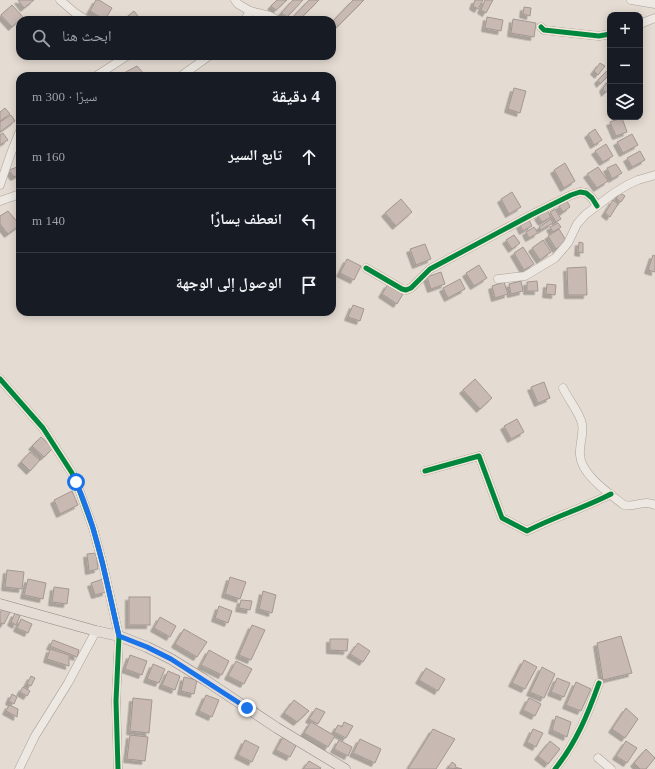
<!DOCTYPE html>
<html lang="ar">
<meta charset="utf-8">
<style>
body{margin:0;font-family:"Times New Roman","Noto Naskh Arabic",serif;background:#20242c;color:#f1f3f6;direction:rtl}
.controls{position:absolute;right:12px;top:12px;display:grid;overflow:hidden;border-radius:8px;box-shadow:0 2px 10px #0003}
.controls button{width:36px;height:36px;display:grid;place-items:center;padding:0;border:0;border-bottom:1px solid #363941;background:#171b24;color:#f1f3f6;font:20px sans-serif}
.stop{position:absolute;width:12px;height:12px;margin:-9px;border:3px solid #1a73e8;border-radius:50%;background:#fff}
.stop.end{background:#1a73e8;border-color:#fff;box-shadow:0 1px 4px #0008}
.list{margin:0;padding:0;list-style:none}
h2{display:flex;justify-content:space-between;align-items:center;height:52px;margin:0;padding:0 16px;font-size:17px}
h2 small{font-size:13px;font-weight:400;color:#9ea1a6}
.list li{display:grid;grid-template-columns:26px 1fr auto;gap:12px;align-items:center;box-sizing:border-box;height:64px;padding:0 16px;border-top:1px solid #363941}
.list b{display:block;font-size:15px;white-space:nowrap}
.list em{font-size:13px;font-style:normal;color:#9ea1a6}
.icon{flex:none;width:22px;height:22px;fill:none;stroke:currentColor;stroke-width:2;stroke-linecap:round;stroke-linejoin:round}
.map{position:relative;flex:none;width:655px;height:769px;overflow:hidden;direction:ltr}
.search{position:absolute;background:#171b24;box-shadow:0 2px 10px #0003;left:16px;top:16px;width:320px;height:44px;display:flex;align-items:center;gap:10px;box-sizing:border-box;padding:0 14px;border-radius:12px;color:#9ea1a6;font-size:15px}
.panel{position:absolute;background:#171b24;box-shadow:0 2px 10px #0003;left:16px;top:72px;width:320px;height:244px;border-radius:12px;direction:rtl}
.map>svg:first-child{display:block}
.building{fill:#c8b9b3;stroke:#a49791;filter:url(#shadow)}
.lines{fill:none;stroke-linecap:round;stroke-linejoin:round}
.minor-casing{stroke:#aaa19a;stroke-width:9}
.major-casing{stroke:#8f8681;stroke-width:11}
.minor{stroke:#ede8e2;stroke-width:8}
.major{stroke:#e4dcd5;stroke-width:10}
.cycleway-casing{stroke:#f4e6d9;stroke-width:8}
.cycleway{stroke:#00873e;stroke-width:5}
.route{stroke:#1a73e8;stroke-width:5}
</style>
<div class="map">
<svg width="655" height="769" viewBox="0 0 655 769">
<defs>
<filter id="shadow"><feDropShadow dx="-3.5" dy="3.5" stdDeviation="0" flood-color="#0004"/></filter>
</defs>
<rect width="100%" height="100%" fill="#e4dbd2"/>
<g class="building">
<path d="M18 0H34L24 8Z"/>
<path d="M96 0H99L112 8 105 20 90 11Z"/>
<path d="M277 0H287L276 10 271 6Z"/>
<path d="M293 0H303L287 17 281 13Z"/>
<path d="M309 0H319L299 20H293L291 19Z"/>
<path d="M353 0H364L332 32V22Z"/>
<path d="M475 0H483L478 9 473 6Z"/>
<path d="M485 0H493L486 13 481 10Z"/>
<path d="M12 5 23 17 12 27 1 15Z"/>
<path d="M524 7 531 8 530 16 523 14Z"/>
<path d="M134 11 141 20H123Z"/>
<path d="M487 17 503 20 501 31 485 28Z"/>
<path d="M513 19 536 23 534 37 511 33Z"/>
<path d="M600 63 605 66 598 75 594 71Z"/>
<path d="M137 66 146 76H123L122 74Z"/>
<path d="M610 68V74L600 84 598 80Z"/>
<path d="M610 79V88L605 93 603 88Z"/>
<path d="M514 88 526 91 520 113 508 109Z"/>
<path d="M5 108 10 114 0 121V112Z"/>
<path d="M11 115 15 121 0 132V122Z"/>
<path d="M622 118 627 132 616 136 610 122Z"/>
<path d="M595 129 602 140 594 145 588 134Z"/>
<path d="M3 133 8 140 0 145V135Z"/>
<path d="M632 134 638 145 623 153 617 142Z"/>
<path d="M606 144 613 156 603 162 595 151Z"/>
<path d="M640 151 645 160 632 167 627 158Z"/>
<path d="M565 163 575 181 564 188 554 170Z"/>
<path d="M616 164 622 173 612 179 607 168Z"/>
<path d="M20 166V174L14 177 9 170Z"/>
<path d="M598 167 608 181 597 188 587 174Z"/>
<path d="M512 192 521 207 509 214 501 199Z"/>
<path d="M620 193 625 196 621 202 616 198Z"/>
<path d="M401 199 412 212 396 226 385 213Z"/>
<path d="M613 200 618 204 610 217 605 213Z"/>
<path d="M567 201 570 207 563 212 559 206Z"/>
<path d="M555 209 561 219 556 222 550 212Z"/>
<path d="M547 210 551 217 542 222 538 216Z"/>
<path d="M8 211 20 225 8 234 0 224V216Z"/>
<path d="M551 219 553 223 541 230 539 227Z"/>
<path d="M529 220 532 226 523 231 520 225Z"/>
<path d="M558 223 561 227 553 232 550 227Z"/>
<path d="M534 227 538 233 529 238 526 232Z"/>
<path d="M559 229 567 242 556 249 548 236Z"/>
<path d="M514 235 520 243 512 249 506 240Z"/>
<path d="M543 240 551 252 540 260 532 248Z"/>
<path d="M579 242 583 243V253L578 252Z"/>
<path d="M425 244 431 259 416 265 410 249Z"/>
<path d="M523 247 534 264 524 270 514 253Z"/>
<path d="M653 255 655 256V272L648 270Z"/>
<path d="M347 259 361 266 354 280 340 273Z"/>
<path d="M479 265 487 278 474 286 466 273Z"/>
<path d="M586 267 587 295H568L567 268Z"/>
<path d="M441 272 445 284 431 289 427 277Z"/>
<path d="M460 279 465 289 448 298 443 288Z"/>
<path d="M521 281 523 291 511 294 509 284Z"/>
<path d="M537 281 538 291H527V282Z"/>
<path d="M504 282 508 294 495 298 492 286Z"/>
<path d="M388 284 403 294 397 304 382 294Z"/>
<path d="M547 284 556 285 555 295 546 294Z"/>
<path d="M353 305 364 309 360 321 348 317Z"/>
<path d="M475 379 492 398 480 409 463 390Z"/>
<path d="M544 382 550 398 538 403 531 387Z"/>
<path d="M517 419 524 432 511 439 504 426Z"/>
<path d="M41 437 53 448 44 457 32 446Z"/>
<path d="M30 452 40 460 30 471 21 462Z"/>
<path d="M72 491 78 505 60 514 54 500Z"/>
<path d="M96 553 98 569 89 571 87 554Z"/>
<path d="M7 570 24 572 22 589 5 587Z"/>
<path d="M230 577 246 582 240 599 225 594Z"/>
<path d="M28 579 46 583 43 599 24 595Z"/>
<path d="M103 579 106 592 95 595 91 583Z"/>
<path d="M54 587 69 589 67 604 52 602Z"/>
<path d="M263 591 276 595 272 613 259 609Z"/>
<rect x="129" y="597" width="21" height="28"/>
<path d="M241 600 252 601 250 610 239 608Z"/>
<path d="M219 606 232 611 228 623 215 618Z"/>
<path d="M2 609 10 612 4 624 0 623V613Z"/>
<path d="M15 613 20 616 16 625 11 622Z"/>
<path d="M160 617 176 626 170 637 154 628Z"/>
<path d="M21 619 32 624 28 633 17 628Z"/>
<path d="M252 625 265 630 251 660 239 655Z"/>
<path d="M184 629 207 642 197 657 175 644Z"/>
<path d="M621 636 632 673 603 680 597 643Z"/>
<path d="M330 639H348L347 651 330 650Z"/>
<path d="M53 640 79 650 77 657 50 646Z"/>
<path d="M358 643 370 651 363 662 350 654Z"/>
<path d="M50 649 69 655V666L47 659Z"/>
<path d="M209 650 229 661 222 675 201 665Z"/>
<path d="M130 655 147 661 142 675 125 669Z"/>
<path d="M524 660 537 667 525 689 512 683Z"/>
<path d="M236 661 252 669 244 684 228 676Z"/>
<path d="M153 664 165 669 159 683 147 679Z"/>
<path d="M542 667 555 674 544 698 530 692Z"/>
<path d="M426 668 445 679 438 691 419 680Z"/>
<path d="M168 671 180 676 175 690 162 685Z"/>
<path d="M31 676 35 678 31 686 27 684Z"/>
<path d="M184 677 197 680 194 694 181 691Z"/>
<path d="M557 678 570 683 564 697 551 692Z"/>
<path d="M576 682 591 689 581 711 566 705Z"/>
<path d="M23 687 30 691 27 696 20 692Z"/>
<path d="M12 694 17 697 14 704 9 701Z"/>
<path d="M206 695 219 700 212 717 199 711Z"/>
<path d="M133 698 152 700 149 733 130 731Z"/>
<path d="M529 698 541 704 535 716 523 710Z"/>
<path d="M294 700 309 711 297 722 284 713Z"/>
<path d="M9 705 18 709 17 717 6 711Z"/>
<path d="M316 708 325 712 318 724 309 719Z"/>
<path d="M626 708 638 719 625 738 612 729Z"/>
<path d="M556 716 571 722 567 737 552 730Z"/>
<path d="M311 722 335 736 328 747 304 733Z"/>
<path d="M344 722 353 726 346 738 334 732 338 725 342 727Z"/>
<path d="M433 729 455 739 436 769H408Z"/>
<path d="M533 729 543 733 536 747 527 742Z"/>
<path d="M130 735 148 737 145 761 127 759Z"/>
<path d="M284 735 298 742 290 757 276 750Z"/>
<path d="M360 739 381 749 375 763 353 753Z"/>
<path d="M245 740 259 747 252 762 238 755Z"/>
<path d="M339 740 352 747 348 756 334 749Z"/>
<path d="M550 741 560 749 548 764 538 756Z"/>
<path d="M626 741 637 748 627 763 616 756Z"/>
<path d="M646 749 655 758 646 769H640L634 763Z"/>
<path d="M309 761 321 768 320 769H303Z"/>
<path d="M452 762 456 765 455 767 462 769 448 768Z"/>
</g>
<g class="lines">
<g class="minor-casing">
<g id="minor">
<path d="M60 0 74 12 86 20"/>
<path d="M235 0 238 4 250 11"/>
<path d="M631 0 655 4"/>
<path d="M245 20 250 11 270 16 277 20"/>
<path d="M640 24 655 18"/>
<path d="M541 27 544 30 599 36 610 34"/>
<path d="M96 76 127 56"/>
<path d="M181 76 209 56"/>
<path d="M0 185 11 153 20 131"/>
<path d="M0 201 20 194"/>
<path d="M366 268 402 289 406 290 411 288 430 269 531 215 571 195 580 192 586 193 592 198 597 206"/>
<path d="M498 279 525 276 555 258 568 243 577 224 585 215 614 193 629 184 638 180 655 175"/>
<path d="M0 379 43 428 72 473 80 492 93 528 103 565 119 636 116 701 118 769"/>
<path d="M563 388C568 399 580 413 582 424 584 434 579 445 580 455 581 475 610 494 624 505 636 508 643 499 655 505"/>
<path d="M425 471 479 456 502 518 527 531C554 517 584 508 611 494"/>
<path d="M598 758 611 769"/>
<path d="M19 769 35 736 68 683 96 631"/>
<path d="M555 769C576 743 588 714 599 683"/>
</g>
</g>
<g class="major-casing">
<path id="major" d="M0 604 96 631 119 636 147 647 171 659 205 680 277 728 345 769"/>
</g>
<use href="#minor" class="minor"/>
<use href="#major" class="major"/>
<g class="cycleway-casing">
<g id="cycleway">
<path d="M541 27 544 30 599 36 610 34"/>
<path d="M366 268 402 289 406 290 411 288 430 269 531 215 571 195 580 192 586 193 592 198 597 206"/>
<path d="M0 379 43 428 72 473 80 492 93 528 103 565 119 636 116 701 118 769"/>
<path d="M425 471 479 456 502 518 527 531C554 517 584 508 611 494"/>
<path d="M555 769C576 743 588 714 599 683"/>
</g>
</g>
<use href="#cycleway" class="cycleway"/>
</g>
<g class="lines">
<path class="route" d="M76 482C98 531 107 585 119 636L147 647 171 659 247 708"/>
</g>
</svg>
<div class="controls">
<button>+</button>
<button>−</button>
<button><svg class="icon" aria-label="layers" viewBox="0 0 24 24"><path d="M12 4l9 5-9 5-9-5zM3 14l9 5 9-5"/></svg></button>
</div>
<div class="stop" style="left:76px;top:482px"></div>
<div class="stop end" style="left:247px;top:708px"></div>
<div class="search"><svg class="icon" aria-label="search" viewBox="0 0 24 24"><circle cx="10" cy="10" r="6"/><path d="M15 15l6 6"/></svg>ابحث هنا</div>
<section class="panel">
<h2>4 دقيقة<small>سيرًا · 300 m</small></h2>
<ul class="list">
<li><svg class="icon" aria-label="ahead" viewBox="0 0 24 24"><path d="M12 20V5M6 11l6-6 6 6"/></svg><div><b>تابع السير</b></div><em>160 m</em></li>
<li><svg class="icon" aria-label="left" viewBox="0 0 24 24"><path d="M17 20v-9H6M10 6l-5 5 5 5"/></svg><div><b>انعطف يسارًا</b></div><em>140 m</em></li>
<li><svg class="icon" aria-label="arrive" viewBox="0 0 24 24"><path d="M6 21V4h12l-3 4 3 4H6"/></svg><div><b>الوصول إلى الوجهة</b></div></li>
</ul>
</section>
</div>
